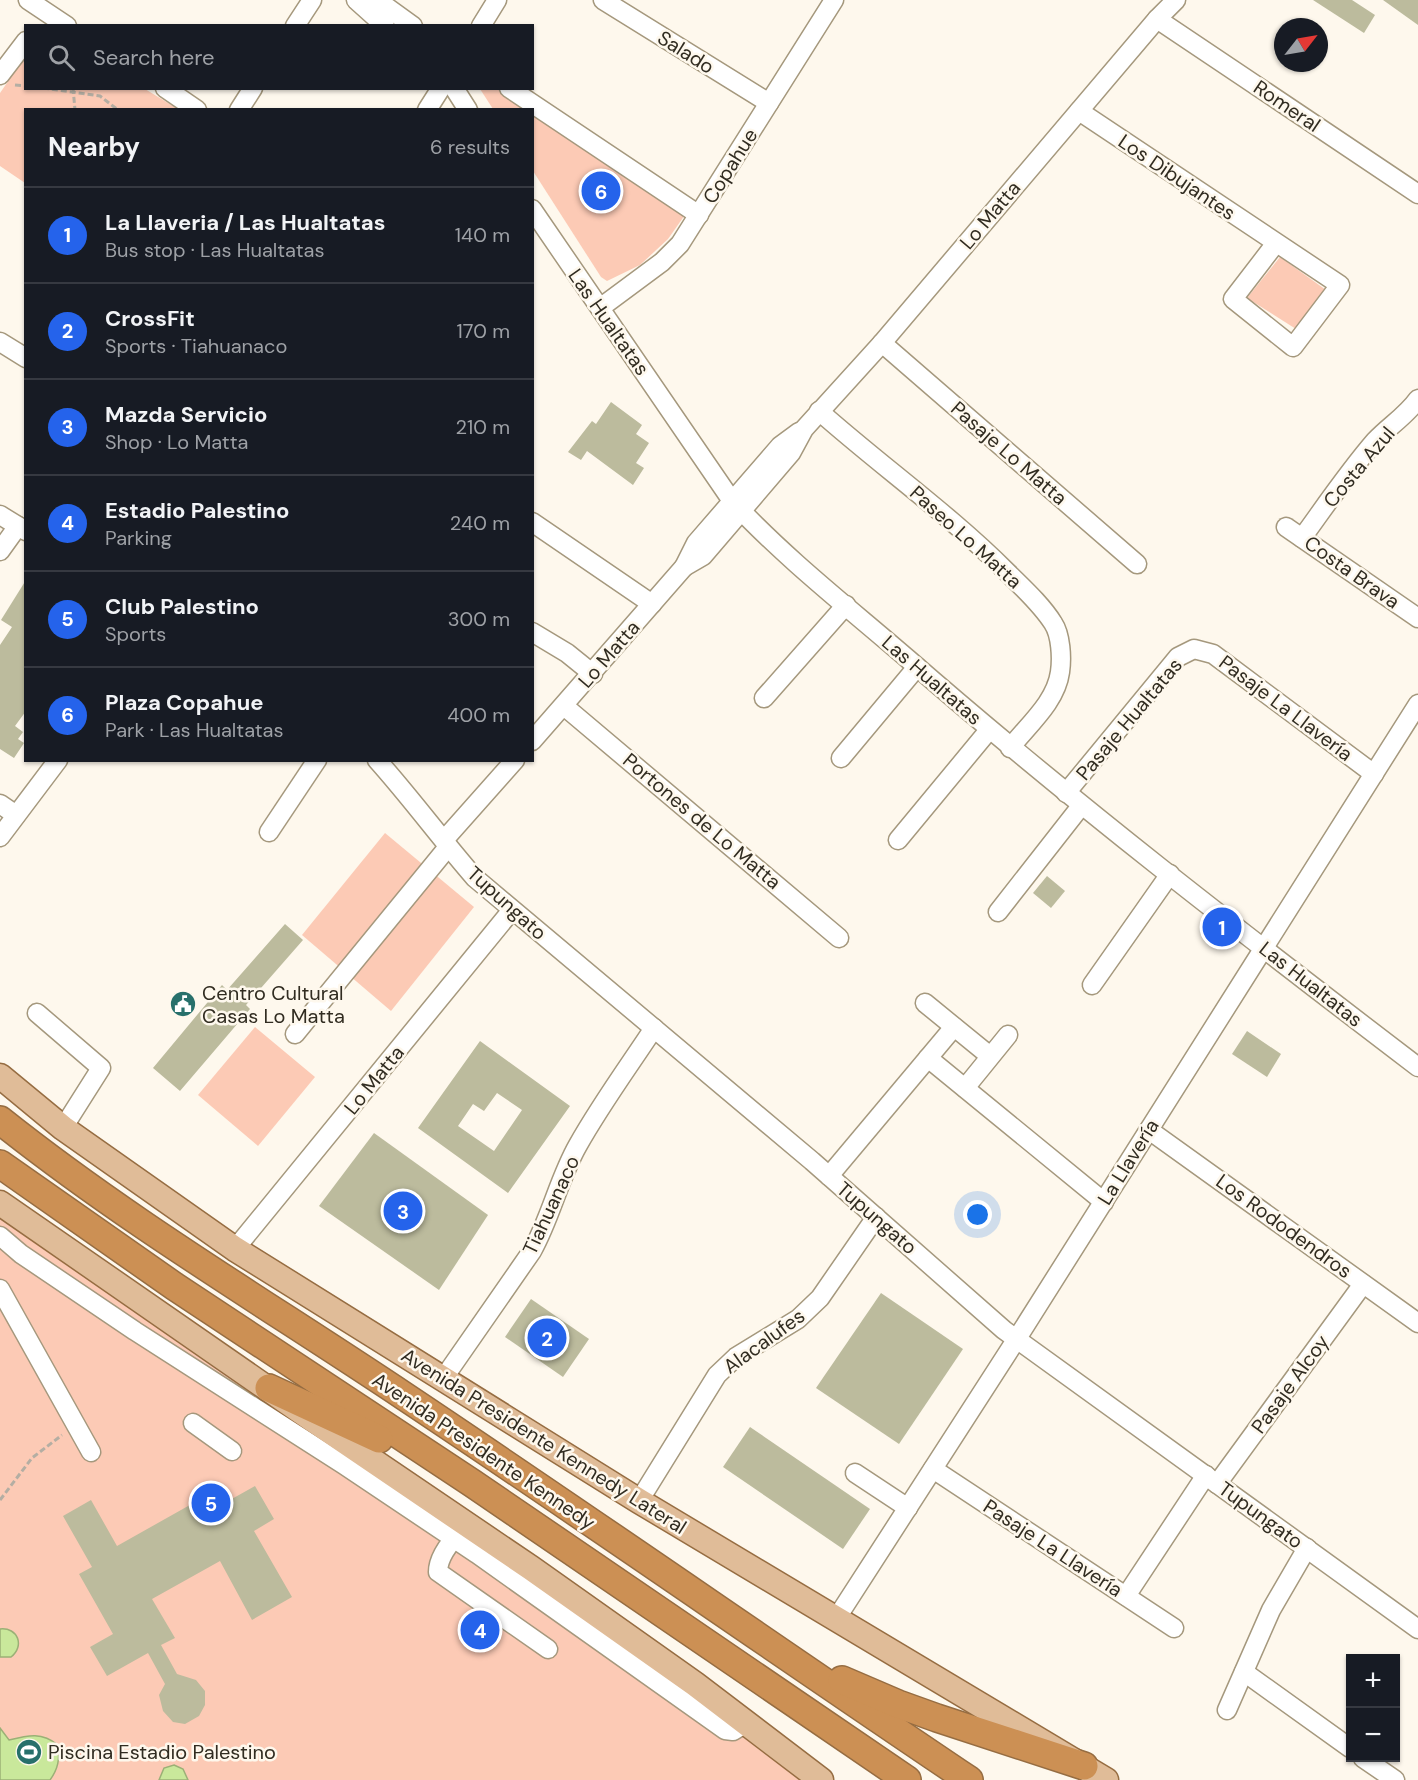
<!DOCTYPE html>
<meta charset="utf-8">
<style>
body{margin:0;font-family:"DM Sans",sans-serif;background:#242831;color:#f1f3f6}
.controls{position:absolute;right:18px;bottom:18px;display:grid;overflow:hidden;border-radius:0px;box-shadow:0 2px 4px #0004}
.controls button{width:54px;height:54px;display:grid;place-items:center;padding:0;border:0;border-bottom:2px solid #363941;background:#171b24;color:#f1f3f6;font:30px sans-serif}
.compass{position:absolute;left:1274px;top:18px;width:54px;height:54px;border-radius:50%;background:#171b24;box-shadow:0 2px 4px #0004;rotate:59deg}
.you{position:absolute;left:978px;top:1215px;width:21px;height:21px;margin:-15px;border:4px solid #fff;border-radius:50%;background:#1a73e8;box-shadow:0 0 0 9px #1a73e833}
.badge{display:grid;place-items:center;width:39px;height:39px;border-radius:50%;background:#2563eb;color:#fff;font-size:20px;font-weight:700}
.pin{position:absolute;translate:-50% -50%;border:3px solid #fff;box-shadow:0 2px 6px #0006}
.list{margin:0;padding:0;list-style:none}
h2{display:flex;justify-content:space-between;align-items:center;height:78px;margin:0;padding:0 24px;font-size:26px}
h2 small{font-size:20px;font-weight:400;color:#9ea1a6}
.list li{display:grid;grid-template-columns:39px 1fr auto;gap:18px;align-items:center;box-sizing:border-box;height:96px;padding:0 24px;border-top:2px solid #363941}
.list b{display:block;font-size:22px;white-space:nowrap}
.list p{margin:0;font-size:20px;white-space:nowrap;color:#9ea1a6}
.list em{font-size:20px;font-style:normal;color:#9ea1a6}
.icon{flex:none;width:33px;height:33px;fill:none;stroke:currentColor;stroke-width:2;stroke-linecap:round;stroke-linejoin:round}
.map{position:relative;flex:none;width:1418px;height:1780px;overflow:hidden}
.search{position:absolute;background:#171b24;box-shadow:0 2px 4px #0004;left:24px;top:24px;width:510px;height:66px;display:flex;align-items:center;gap:15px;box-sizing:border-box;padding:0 21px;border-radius:0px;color:#9ea1a6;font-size:22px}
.panel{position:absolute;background:#171b24;box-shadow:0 2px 4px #0004;left:24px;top:108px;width:510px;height:654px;border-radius:0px}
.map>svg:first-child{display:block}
.green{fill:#fccab5}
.water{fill:#c9e89b;stroke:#9bb076;stroke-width:1.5}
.building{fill:#bcbb9d;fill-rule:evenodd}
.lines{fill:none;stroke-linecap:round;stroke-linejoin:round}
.minor-casing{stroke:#a5987d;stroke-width:21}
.major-casing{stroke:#966d42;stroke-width:27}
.highway-casing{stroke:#966d42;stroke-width:30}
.path{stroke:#b4aea3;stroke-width:3;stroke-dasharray:6 3;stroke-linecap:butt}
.minor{stroke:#fff;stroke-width:18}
.major{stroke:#e0bc98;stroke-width:24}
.highway{stroke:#cc9054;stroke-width:27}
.labels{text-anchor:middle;stroke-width:5;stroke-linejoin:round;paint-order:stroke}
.street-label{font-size:20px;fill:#312c21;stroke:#fef8ed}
.poi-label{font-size:20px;fill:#312c21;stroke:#fef8ed;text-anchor:start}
</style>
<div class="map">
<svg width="1418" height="1780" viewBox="0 0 1418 1780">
<rect width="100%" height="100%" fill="#fef8ed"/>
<g class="green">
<path d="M25 57 26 88 145 89 178 109 26 110 25 183 0 166V93Z"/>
<path d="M480 89H499L531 109H493Z"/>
<path d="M532 110 687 212 668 239 640 265 607 281 601 277 533 171Z"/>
<path d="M1280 257 1326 290 1296 329 1247 298Z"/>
<path d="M385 833 474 907 391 1011 302 935Z"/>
<path d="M255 1027 315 1077 258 1146 198 1095Z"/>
<path d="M0 1205 532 1578 805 1780H0Z"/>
</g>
<g class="water">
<path d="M0 1629C18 1627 25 1646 11 1657H0Z"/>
<path d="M0 1728 9 1740C29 1735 42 1732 58 1745 60 1759 58 1769 50 1780H0Z"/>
<path d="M174 1765 183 1769 188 1780H159L164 1768Z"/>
</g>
<g class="building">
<path d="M1313 0H1352L1375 15 1364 33Z"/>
<path d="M1383 0H1418V25Z"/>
<path d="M611 402 642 425 636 434 649 443 636 463 644 468 633 485 587 451 581 460 568 452 592 421 596 424Z"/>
<path d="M26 580V711L15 726 23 732 18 739 24 743 14 758 0 749V645L12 627 1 620Z"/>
<path d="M1047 876 1065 891 1051 908 1033 893Z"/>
<path d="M285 924 303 940 246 1005 250 1009 180 1091 153 1068 222 985 227 990Z"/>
<path d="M1247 1031 1281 1054 1267 1077 1232 1054Z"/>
<path d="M480 1041 570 1106 508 1193 418 1128ZM497 1093 522 1110 494 1151 458 1126 473 1104 484 1111Z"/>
<path d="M374 1133 488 1215 439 1290 319 1206Z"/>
<path d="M881 1293 963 1349 899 1444 816 1388Z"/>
<path d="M531 1299 589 1339 563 1377 505 1337Z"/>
<path d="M750 1427 870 1509 843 1549 723 1467Z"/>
<path d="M255 1486 274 1519 254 1531 292 1597 252 1620 220 1561 152 1599 175 1638 161 1645 177 1674 196 1680 205 1691V1705L199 1716 185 1724 173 1722 163 1711 159 1695 165 1684 148 1653 107 1676 90 1647 113 1634 79 1574 92 1567 63 1516 91 1500 117 1546 197 1501 205 1514Z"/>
</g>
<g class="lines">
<g class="minor-casing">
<g id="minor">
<path d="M28 0 67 26"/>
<path d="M356 0 385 26"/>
<path d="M377 0 413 26"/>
<path d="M603 0 769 103"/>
<path d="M1157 19 1418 194"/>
<path d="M295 26 312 0"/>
<path d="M481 26 497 0"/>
<path d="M0 75 26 41"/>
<path d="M165 88 197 110"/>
<path d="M454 88 468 110"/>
<path d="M509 88 699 215"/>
<path d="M239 110 253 88"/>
<path d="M427 110 441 88"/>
<path d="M1079 111 1340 285 1293 347 1233 299 1276 243"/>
<path d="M532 209 732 501C786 559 849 608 908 659 1072 802 1245 935 1418 1067"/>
<path d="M600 308 662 262 680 244 834 0"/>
<path d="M0 342 26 358"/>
<path d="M882 343 1137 564"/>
<path d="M819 411C881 466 949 514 1007 572 1023 588 1041 604 1053 623 1061 635 1062 658 1060 672 1056 702 1028 725 1010 748"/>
<path d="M0 515 26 531"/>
<path d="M532 522 652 604"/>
<path d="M1286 527 1418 618"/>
<path d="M1302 538C1326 505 1349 471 1375 441 1389 426 1406 416 1418 399"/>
<path d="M0 551 18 526"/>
<path d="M684 567 703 556 791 453 804 429 882 343 1157 19 1176 0"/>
<path d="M532 632 567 653 593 674"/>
<path d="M764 698 846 605"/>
<path d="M564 706 839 938"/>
<path d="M532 741 684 567 696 543 780 446 799 432"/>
<path d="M841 758 917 667"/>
<path d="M377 760C411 798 441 839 475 878L812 1161 1004 1330 1418 1629"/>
<path d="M1066 793 1178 657 1194 649 1213 654 1374 774"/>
<path d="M0 804 16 815"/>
<path d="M269 832 317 760"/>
<path d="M0 837 58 760"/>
<path d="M444 840 515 760"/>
<path d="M898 840 989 730"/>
<path d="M998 912 1081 806"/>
<path d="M1092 985 1170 874"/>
<path d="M925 1003 990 1056"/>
<path d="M37 1013 101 1068 63 1128"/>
<path d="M295 1034 448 847"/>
<path d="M928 1058 1104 1202"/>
<path d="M965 1088 1008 1035"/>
<path d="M1149 1130 1418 1323"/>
<path d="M829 1176 954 1027"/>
<path d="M0 1236 21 1254 135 1331 344 1465 477 1554 725 1730 733 1731 746 1723"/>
<path d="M235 1249 512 910"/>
<path d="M0 1289 91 1452"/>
<path d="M443 1379 532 1251C551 1217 559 1178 578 1145 601 1104 629 1066 654 1028"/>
<path d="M193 1423 232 1451"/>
<path d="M933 1469 1174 1628"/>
<path d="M855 1473 908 1508"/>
<path d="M1217 1484 1363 1284"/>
<path d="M639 1501 717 1375 736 1357 798 1319 820 1298 876 1217"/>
<path d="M462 1530C451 1541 438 1557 438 1572L548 1649"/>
<path d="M1126 1596 1206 1475"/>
<path d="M836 1619 1016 1340 1418 704"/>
<path d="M1244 1672 1350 1748"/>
<path d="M1227 1710 1271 1610 1307 1548"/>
<path d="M1363 1758 1395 1780"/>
</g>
</g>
<g class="major-casing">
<g id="major">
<path d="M0 1076 63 1128 235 1249 639 1501 1106 1780"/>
<path d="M0 1203 310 1418 531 1568 695 1684 821 1780"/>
</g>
</g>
<g class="highway-casing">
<g id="highway">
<path d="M0 1120C128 1222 268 1305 404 1396 593 1522 780 1653 969 1780"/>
<path d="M0 1164 174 1286 472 1483 907 1780"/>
<path d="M269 1388 379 1439"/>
<path d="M842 1680 898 1704 937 1718 1084 1766"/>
</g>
</g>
<g class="path">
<path d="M15 85 26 86"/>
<path d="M43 88 100 96 118 110"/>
<path d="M73 88 75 110"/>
<path d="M0 1500 32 1458 62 1435"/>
</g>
<use href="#minor" class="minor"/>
<use href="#major" class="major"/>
<use href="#highway" class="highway"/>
</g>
<defs>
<g id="civic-disc" transform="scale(1.35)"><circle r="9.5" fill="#27706b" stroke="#fef8ed"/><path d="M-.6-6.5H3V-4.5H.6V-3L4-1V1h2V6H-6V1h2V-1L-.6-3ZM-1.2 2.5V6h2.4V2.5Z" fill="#fff"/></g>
<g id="stadium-disc" transform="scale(1.35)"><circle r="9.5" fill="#27706b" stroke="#fef8ed"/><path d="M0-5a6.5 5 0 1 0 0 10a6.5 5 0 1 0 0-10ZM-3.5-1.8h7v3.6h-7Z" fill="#fff"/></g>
</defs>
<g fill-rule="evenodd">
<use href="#civic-disc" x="183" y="1004"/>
<use href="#stadium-disc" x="29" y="1752"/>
</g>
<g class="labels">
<g class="street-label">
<text transform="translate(686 52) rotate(32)" y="7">Salado</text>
<text transform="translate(1287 106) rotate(34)" y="7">Romeral</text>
<text transform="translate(730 166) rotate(-58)" y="7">Copahue</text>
<text transform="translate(1177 177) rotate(34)" y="7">Los Dibujantes</text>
<text transform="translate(990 215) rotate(-50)" y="7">Lo Matta</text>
<text transform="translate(609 322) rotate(55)" y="7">Las Hualtatas</text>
<text transform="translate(1009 453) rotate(41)" y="7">Pasaje Lo Matta</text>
<text transform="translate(1359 467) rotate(-50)" y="7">Costa Azul</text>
<text transform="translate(966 537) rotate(42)" y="7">Paseo Lo Matta</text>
<text transform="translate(1352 572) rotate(35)" y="7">Costa Brava</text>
<text transform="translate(609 654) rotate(-49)" y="7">Lo Matta</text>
<text transform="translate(932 680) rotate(41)" y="7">Las Hualtatas</text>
<text transform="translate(1286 708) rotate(37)" y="7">Pasaje La Llavería</text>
<text transform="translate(1129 719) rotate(-50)" y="7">Pasaje Hualtatas</text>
<text transform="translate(702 821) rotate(40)" y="7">Portones de Lo Matta</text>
<text transform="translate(507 903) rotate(42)" y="7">Tupungato</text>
<text transform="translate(1311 984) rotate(38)" y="7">Las Hualtatas</text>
<text transform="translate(374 1080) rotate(-51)" y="7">Lo Matta</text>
<text transform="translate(1128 1162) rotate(-58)" y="7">La Llavería</text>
<text transform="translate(551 1205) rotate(-65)" y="7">Tiahuanaco</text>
<text transform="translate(877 1218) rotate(41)" y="7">Tupungato</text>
<text transform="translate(1284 1226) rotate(36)" y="7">Los Rododendros</text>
<text transform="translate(764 1341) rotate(-36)" y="7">Alacalufes</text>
<text transform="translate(1290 1384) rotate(-54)" y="7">Pasaje Alcoy</text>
<text transform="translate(544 1441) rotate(32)" y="7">Avenida Presidente Kennedy Lateral</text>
<text transform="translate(484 1451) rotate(34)" y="7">Avenida Presidente Kennedy</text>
<text transform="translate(1261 1515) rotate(36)" y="7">Tupungato</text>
<text transform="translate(1053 1548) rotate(33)" y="7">Pasaje La Llavería</text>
</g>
<g class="poi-label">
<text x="202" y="1000">Centro Cultural<tspan x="202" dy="23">Casas Lo Matta</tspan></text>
<text x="48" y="1759">Piscina Estadio Palestino</text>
</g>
</g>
</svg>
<div class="controls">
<button>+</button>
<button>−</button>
</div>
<svg class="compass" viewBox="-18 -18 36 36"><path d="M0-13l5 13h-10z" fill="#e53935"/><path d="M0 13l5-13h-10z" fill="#9ea1a6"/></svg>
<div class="you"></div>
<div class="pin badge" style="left:1222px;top:927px">1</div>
<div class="pin badge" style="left:547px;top:1338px">2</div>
<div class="pin badge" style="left:403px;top:1211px">3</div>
<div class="pin badge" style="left:480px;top:1630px">4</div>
<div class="pin badge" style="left:211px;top:1503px">5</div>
<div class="pin badge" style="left:601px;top:191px">6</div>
<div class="search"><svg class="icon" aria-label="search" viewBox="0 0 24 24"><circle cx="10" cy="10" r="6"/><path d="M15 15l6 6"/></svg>Search here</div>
<section class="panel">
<h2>Nearby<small>6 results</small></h2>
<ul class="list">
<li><span class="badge">1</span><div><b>La Llaveria / Las Hualtatas</b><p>Bus stop · Las Hualtatas</p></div><em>140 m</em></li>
<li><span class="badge">2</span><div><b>CrossFit</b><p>Sports · Tiahuanaco</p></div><em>170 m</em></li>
<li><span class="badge">3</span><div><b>Mazda Servicio</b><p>Shop · Lo Matta</p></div><em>210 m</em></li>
<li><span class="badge">4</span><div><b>Estadio Palestino</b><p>Parking</p></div><em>240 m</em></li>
<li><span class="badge">5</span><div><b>Club Palestino</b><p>Sports</p></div><em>300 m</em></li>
<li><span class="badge">6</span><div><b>Plaza Copahue</b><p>Park · Las Hualtatas</p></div><em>400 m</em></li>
</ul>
</section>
</div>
